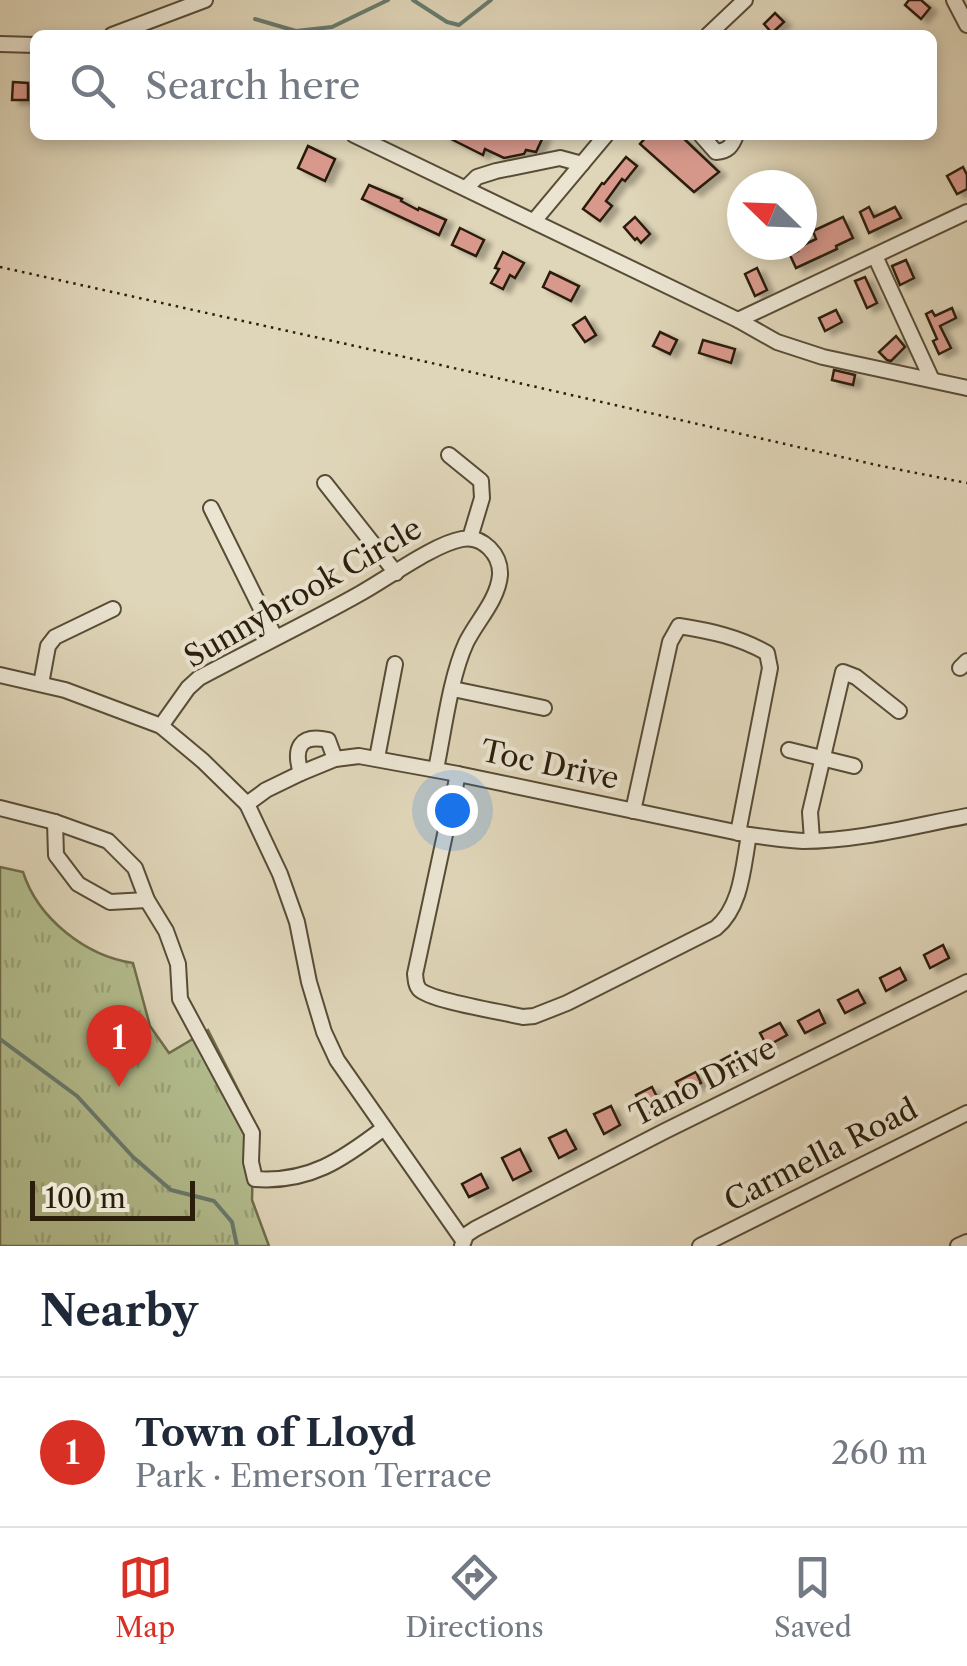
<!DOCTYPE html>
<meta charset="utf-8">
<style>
body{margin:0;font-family:"Libre Caslon Text",serif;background:#f2f2f3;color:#1f2937}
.compass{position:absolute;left:727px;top:170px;width:90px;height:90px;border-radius:50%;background:#fff;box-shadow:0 5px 15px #0003;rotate:293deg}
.scale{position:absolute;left:30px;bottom:25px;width:165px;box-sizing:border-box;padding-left:10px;border:5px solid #2b1e0b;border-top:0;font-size:28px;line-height:35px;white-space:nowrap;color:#2b1e0b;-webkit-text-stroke:8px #eae4d1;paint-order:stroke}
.you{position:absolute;left:452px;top:810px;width:35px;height:35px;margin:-25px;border:8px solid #fff;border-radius:50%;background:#1a73e8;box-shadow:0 0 0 15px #1a73e833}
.badge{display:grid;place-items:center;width:65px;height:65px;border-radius:50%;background:#d93025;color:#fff;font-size:32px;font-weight:700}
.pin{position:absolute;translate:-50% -82px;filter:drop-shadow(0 2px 5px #0008)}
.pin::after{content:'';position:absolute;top:52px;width:35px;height:30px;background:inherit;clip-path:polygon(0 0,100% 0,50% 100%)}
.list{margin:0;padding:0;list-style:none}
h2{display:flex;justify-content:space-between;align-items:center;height:130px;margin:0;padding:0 40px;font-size:42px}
h2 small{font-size:32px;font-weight:400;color:#747a83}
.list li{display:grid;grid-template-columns:65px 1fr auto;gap:30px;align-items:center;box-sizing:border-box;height:150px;padding:0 40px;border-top:2px solid #e0e1e3}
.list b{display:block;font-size:38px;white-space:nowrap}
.list p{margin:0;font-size:32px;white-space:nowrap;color:#747a83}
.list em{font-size:32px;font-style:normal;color:#747a83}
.icon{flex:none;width:55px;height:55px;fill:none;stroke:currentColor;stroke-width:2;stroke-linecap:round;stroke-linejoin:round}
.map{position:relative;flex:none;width:967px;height:1246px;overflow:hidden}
.search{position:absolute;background:#fff;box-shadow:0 5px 15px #0003;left:30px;right:30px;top:30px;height:110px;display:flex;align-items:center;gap:25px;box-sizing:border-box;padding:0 35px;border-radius:15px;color:#747a83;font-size:38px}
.sheet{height:280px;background:#fff}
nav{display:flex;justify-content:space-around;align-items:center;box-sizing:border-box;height:140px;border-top:2px solid #e0e1e3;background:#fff;font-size:28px;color:#747a83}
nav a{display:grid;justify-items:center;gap:5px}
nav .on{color:#d93025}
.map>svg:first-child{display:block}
.park{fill:url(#park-tufts);stroke:#6f6e4c;stroke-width:2.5}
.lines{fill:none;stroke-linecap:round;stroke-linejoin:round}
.stream{stroke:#697b6e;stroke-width:4}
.building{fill:#d8998c;stroke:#2b1e0b;stroke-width:2.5;filter:url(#shadow)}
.minor-casing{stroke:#584c36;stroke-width:18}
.path{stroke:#2b1e0b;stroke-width:2.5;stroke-dasharray:2.5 5;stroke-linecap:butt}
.minor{stroke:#eae4d1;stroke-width:14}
.labels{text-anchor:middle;stroke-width:8;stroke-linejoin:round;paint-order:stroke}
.street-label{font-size:30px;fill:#2b1e0b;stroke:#eae4d1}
</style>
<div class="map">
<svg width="967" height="1246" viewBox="0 0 967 1246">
<defs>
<pattern id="park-tufts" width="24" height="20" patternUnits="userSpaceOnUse" patternTransform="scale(2.5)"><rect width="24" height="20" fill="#b3bd8e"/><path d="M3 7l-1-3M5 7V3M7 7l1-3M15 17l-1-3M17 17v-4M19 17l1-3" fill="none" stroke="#9aa279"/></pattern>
<filter id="shadow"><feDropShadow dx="7" dy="4" stdDeviation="2.5" flood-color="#0004"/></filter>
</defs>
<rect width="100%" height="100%" fill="#dfd5b8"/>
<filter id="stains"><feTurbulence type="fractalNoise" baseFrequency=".002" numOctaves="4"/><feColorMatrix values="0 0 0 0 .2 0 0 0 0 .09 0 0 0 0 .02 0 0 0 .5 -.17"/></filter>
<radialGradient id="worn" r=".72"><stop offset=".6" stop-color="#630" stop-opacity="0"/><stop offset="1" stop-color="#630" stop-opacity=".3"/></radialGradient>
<path class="park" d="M0 867 23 872C38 919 86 956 133 963L150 1026 169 1053 208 1030 254 1121 252 1200 269 1246H0Z"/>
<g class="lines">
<g class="stream">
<path d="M413 0 447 22 459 25 491 0"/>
<path d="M255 19 296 31 332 27 388 0"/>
<path d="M0 1039 77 1096 133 1157 171 1190 214 1201 232 1222 237 1246"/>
</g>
</g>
<g class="building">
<path d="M909 0H921L930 8 921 19 905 5Z"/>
<path d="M775 13 784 22 772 33 764 24Z"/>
<path d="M13 82 28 83V100H12Z"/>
<path d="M443 135H544L536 152 526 150 524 154 504 158 485 149 483 155Z"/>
<path d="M648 135H680L719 172 694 192 640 144Z"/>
<path d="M308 146 335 159 325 181 298 168Z"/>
<path d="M626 157 637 166 625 181 622 179 606 201 612 206 600 221 583 209 602 183 604 184Z"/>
<path d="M963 167 967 175V189L957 194 947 176Z"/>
<path d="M369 185 402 199 401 201 418 210 419 208 446 220 439 235 362 199Z"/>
<path d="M869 207 874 217 895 207 901 218 869 233 860 212Z"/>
<path d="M635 217 650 234 641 243 637 238 635 240 624 227Z"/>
<path d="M843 217 853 238 836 246 837 249 796 268 790 255 798 251 797 248 816 239 813 231Z"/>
<path d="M460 228 484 240 476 256 452 245Z"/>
<path d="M503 252 524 263 515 278 510 275 503 289 491 283 499 269 495 268Z"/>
<path d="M906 260 914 278 900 285 892 266Z"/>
<path d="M757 268 767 290 755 296 745 274Z"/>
<path d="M550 272 579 286 571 301 543 287Z"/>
<path d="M865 277 877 303 867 308 855 281Z"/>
<path d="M952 308 956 318 940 326 951 348 939 354 933 341 937 339 926 314 932 311 935 316Z"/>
<path d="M836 310 842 322 825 331 819 318Z"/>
<path d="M585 317 596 335 585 342 573 325Z"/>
<path d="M660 332 677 340 670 354 653 346Z"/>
<path d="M896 336 905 347 891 361 887 360 879 352Z"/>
<path d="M703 340 735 349 731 363 699 353Z"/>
<path d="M834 370 855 375 853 385 832 380Z"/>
<path d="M943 945 949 958 930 968 924 955Z"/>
<path d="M900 968 906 980 886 991 880 978Z"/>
<path d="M858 990 865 1003 845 1013 838 1000Z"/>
<path d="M819 1010 825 1023 805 1033 798 1021Z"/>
<path d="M780 1023 787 1035 767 1046 760 1033Z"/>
<path d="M739 1051 746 1063 726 1073 720 1061Z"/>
<path d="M696 1072 701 1083 682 1093 676 1082Z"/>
<path d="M652 1087 662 1107 646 1115 636 1095Z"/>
<path d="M611 1106 620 1125 604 1134 594 1114Z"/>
<path d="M566 1130 576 1149 559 1158 549 1138Z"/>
<path d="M520 1149 531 1171 513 1180 502 1158Z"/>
<path d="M481 1174 488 1188 469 1197 462 1184Z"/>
</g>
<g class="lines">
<g class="minor-casing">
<g id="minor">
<path d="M954 0 967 25"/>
<path d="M112 35 205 0"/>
<path d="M708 35 745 0"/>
<path d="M0 44 35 45"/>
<path d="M354 135 738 320 777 342 823 357 967 388"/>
<path d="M701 135 716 152C728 151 732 146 736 135"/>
<path d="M466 188 477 177 496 171 560 158 582 164"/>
<path d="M534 221 606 135"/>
<path d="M875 256 932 380"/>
<path d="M738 320 967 212"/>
<path d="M449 455 481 481 482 498 470 538"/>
<path d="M325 483 396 573"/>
<path d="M211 508 275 637"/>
<path d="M960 668 967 661"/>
<path d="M0 675 65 690 161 726 203 761 247 804 266 790 301 773 335 759 359 756 458 774 749 835C767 837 785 840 803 841 858 841 913 826 967 816"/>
<path d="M41 684 48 646 55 637 113 609"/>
<path d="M453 689 544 708"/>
<path d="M161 726 188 688 199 678C253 649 308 623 361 593 388 578 434 544 462 539 483 535 501 555 500 575 498 600 476 622 466 643 450 678 444 731 436 769"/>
<path d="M789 750 854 766"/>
<path d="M377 758 395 664"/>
<path d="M301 773C293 748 300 734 328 740L335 759"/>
<path d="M458 774 415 974C416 980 415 984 419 989 430 1001 503 1012 523 1017L534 1016 567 1003 716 928C742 906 743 866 749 835"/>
<path d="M247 804 280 874 297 922 309 982 324 1032 337 1060 463 1240"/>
<path d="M0 808 55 822 108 841 135 868 147 900 166 931 178 964 180 999 252 1133 251 1162 255 1179C309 1183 342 1160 384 1128"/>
<path d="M633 811 670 642 679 626C711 631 739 637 767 653L770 668 738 833"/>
<path d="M55 822 56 855 78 884 110 902 147 900"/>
<path d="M812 840 810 812 843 672 856 677 899 711"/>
<path d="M462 1246 466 1235 475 1229 665 1131 967 982"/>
<path d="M700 1246 967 1113"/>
<path d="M958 1246 967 1242"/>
</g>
</g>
<path class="path" d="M0 267 436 364 881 466 967 483"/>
<use href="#minor" class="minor"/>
</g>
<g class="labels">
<g class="street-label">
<text transform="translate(303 593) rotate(-30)" y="10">Sunnybrook Circle</text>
<text transform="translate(550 765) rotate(12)" y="10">Toc Drive</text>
<text transform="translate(703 1082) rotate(-27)" y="10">Tano Drive</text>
<text transform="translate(821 1155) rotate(-27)" y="10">Carmella Road</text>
</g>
</g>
<rect width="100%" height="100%" filter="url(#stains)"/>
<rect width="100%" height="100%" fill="url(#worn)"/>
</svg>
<svg class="compass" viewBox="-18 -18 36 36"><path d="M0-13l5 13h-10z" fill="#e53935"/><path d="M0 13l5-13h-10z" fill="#747a83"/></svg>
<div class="scale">100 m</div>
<div class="you"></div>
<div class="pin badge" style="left:119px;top:1087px">1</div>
<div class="search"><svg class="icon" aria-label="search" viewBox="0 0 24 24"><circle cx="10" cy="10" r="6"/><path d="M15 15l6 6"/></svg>Search here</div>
</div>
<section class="sheet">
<h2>Nearby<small></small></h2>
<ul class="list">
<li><span class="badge">1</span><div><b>Town of Lloyd</b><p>Park · Emerson Terrace</p></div><em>260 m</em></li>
</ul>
</section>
<nav>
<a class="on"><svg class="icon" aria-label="map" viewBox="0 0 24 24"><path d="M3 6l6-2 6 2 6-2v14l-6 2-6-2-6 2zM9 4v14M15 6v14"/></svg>Map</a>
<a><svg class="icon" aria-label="directions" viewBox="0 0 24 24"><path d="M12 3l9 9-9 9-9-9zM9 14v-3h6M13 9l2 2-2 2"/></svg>Directions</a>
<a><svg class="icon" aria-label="saved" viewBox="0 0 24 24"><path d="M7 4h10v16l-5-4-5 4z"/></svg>Saved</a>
</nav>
